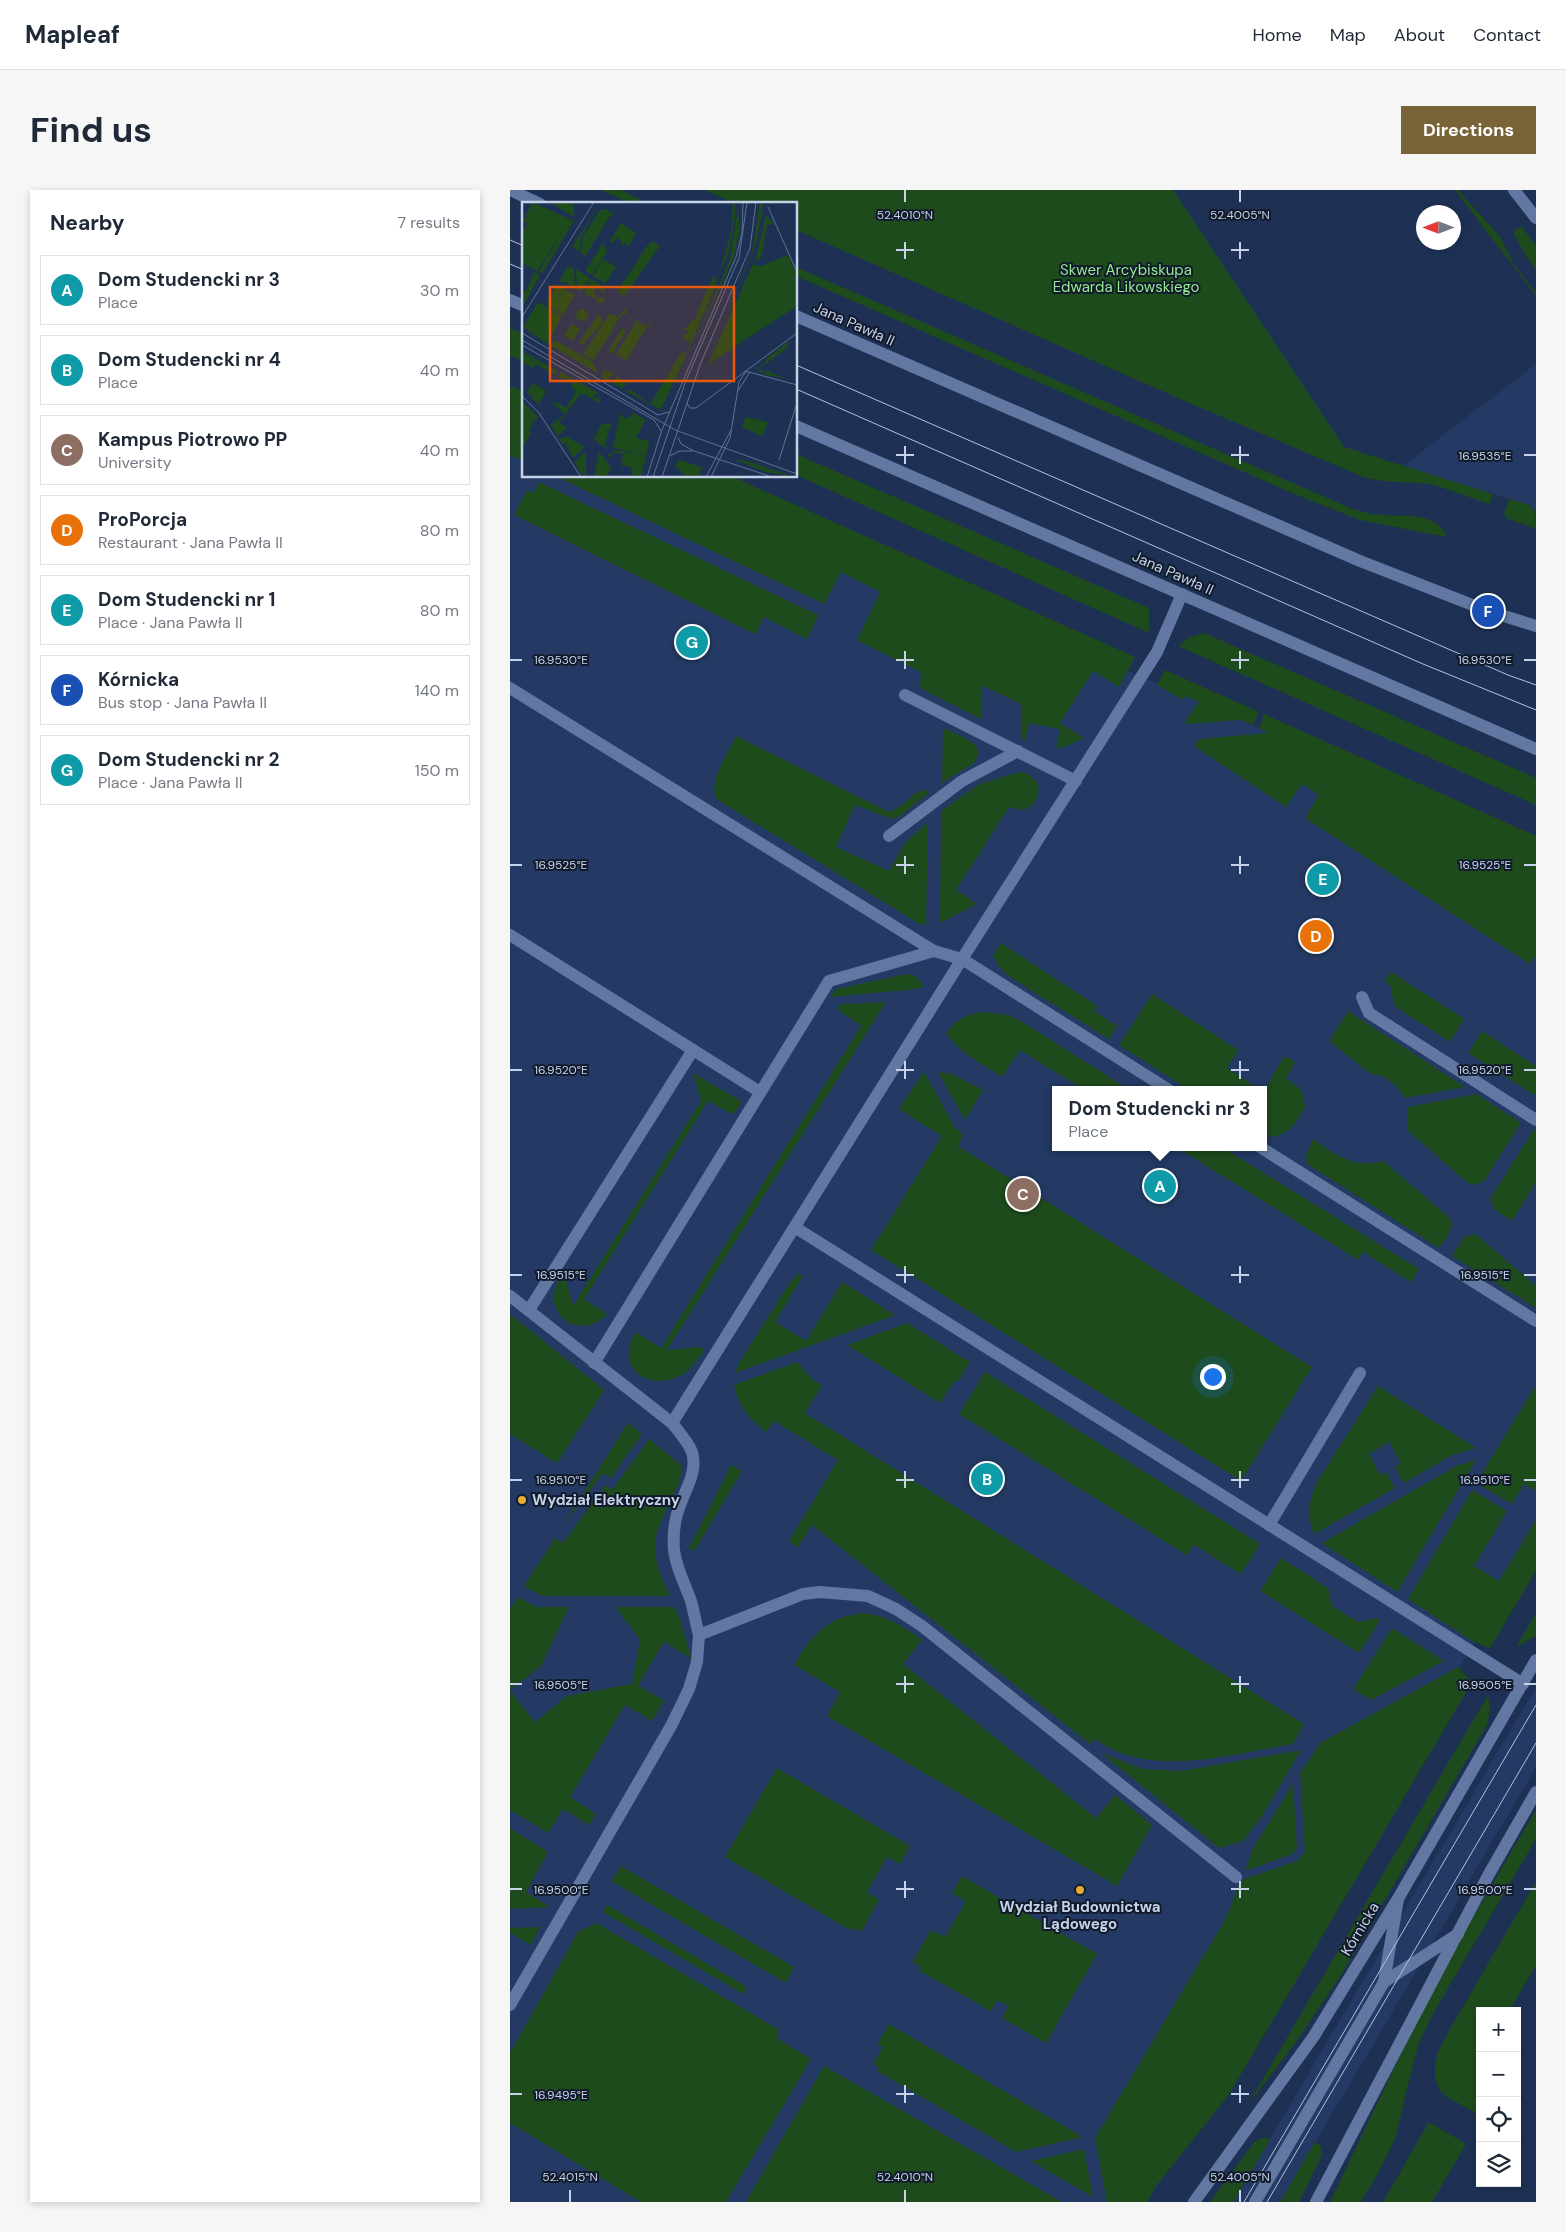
<!DOCTYPE html>
<meta charset="utf-8">
<style>
body{margin:0;font-family:"DM Sans",sans-serif;background:#f6f6f7;color:#1f2937}
.controls{position:absolute;right:15px;bottom:15px;display:grid;overflow:hidden;border-radius:0px;box-shadow:0 2px 8px #0003}
.controls button{width:45px;height:45px;display:grid;place-items:center;padding:0;border:0;border-bottom:1px solid #e0e1e3;background:#fff;color:#1f2937;font:25px sans-serif}
.compass{position:absolute;left:906px;top:15px;width:45px;height:45px;border-radius:50%;background:#fff;box-shadow:0 2px 8px #0003;rotate:270deg}
.you{position:absolute;left:702px;top:1186px;width:18px;height:18px;margin:-12px;border:4px solid #fff;border-radius:50%;background:#1a73e8;box-shadow:0 0 0 8px #1a73e833}
.badge{display:grid;place-items:center;width:32px;height:32px;border-radius:50%;background:#786436;color:#fff;font-size:16px;font-weight:700}
.pin{position:absolute;translate:-50% -50%;border:2px solid #fff;box-shadow:0 1px 5px #0006}
.popup{position:absolute;left:542px;top:896px;width:215px;height:65px;box-sizing:border-box;display:grid;place-content:center;border-radius:0px;background:#fff;filter:drop-shadow(0 1px 4px #0005);font-size:16px;white-space:nowrap;color:#747a83}
.popup b{font-size:19px;color:#1f2937}
.popup::after{content:'';position:absolute;left:50%;top:100%;margin-left:-10px;border:10px solid transparent;border-top-color:#fff}
.list{margin:0;padding:0;list-style:none}
h2{display:flex;justify-content:space-between;align-items:center;height:65px;margin:0;padding:0 20px;font-size:21px}
h2 small{font-size:16px;font-weight:400;color:#747a83}
.list li{display:grid;grid-template-columns:32px 1fr auto;gap:15px;align-items:center;box-sizing:border-box;height:70px;margin:0 10px 10px;padding:0 10px;border:1px solid #e0e1e3;border-radius:0px}
.list b{display:block;font-size:19px;white-space:nowrap}
.list p{margin:0;font-size:16px;white-space:nowrap;color:#747a83}
.list em{font-size:16px;font-style:normal;color:#747a83}
.icon{flex:none;width:28px;height:28px;fill:none;stroke:currentColor;stroke-width:2;stroke-linecap:round;stroke-linejoin:round}
.map{position:relative;flex:none;width:1026px;height:2012px;overflow:hidden;border-radius:0px}
header{display:flex;align-items:center;gap:30px;box-sizing:border-box;height:70px;padding:0 25px;background:#fff;border-bottom:1px solid #e0e1e3}
header strong{font-size:24px}
nav{display:flex;gap:28px;margin-inline-start:auto;font-size:18px}
.intro{display:flex;align-items:center;justify-content:space-between;box-sizing:border-box;height:120px;padding:0 30px}
h1{margin:0;font-size:35px}
.button{padding:12px 22px;border-radius:0px;background:#786436;color:#fff;font-size:18px;font-weight:700}
main{display:flex;gap:30px;padding:0 30px}
aside{flex:1;background:#fff;border-radius:0px;box-shadow:0 2px 8px #0003}
.map>svg:first-child{display:block}
.built{fill:#243a64;fill-rule:evenodd}
.green{fill:#1e4b1c}
.lines{fill:none;stroke-linecap:round;stroke-linejoin:round}
.service{stroke:#6278a2;stroke-width:12}
.minor{stroke:#6278a2;stroke-width:12}
.tertiary{stroke:#6278a2;stroke-width:12}
.secondary{stroke:#6278a2;stroke-width:12}
.tram{stroke:#b4c1da;stroke-width:1}
.ticks{fill:none;stroke:#c5d2e9;stroke-width:2}
.poi-dot{fill:#e4ad35;stroke:#111a2a;stroke-width:2}
.labels{text-anchor:middle;stroke-width:4;stroke-linejoin:round;paint-order:stroke}
.park-label{font-size:15px;fill:#97e990;stroke:#111a2a}
.street-label{font-size:15px;fill:#c5d2e9;stroke:#111a2a}
.poi-label{font-size:15px;font-weight:bold;fill:#c5d2e9;stroke:#111a2a;text-anchor:start}
.inset-road{fill:none;stroke:#617190;stroke-width:1}
.view{fill:#e8590c;fill-opacity:0.15;stroke:#e8590c;stroke-width:2.5}
.inset-edge{fill:none;stroke:#c5d2e9;stroke-width:2.5}
.ticks-label{font-size:12px;text-anchor:middle;fill:#c5d2e9;stroke:#111a2a;stroke-width:4;stroke-linejoin:round;paint-order:stroke}
</style>
<header>
<strong>Mapleaf</strong>
<nav><a>Home</a><a>Map</a><a>About</a><a>Contact</a></nav>
</header>
<div class="intro"><h1>Find us</h1><a class="button">Directions</a></div>
<main>
<aside>
<h2>Nearby<small>7 results</small></h2>
<ul class="list">
<li><span class="badge" style="background:#0f9aa8">A</span><div><b>Dom Studencki nr 3</b><p>Place</p></div><em>30 m</em></li>
<li><span class="badge" style="background:#0f9aa8">B</span><div><b>Dom Studencki nr 4</b><p>Place</p></div><em>40 m</em></li>
<li><span class="badge" style="background:#8d6e63">C</span><div><b>Kampus Piotrowo PP</b><p>University</p></div><em>40 m</em></li>
<li><span class="badge" style="background:#e8710a">D</span><div><b>ProPorcja</b><p>Restaurant · Jana Pawła II</p></div><em>80 m</em></li>
<li><span class="badge" style="background:#0f9aa8">E</span><div><b>Dom Studencki nr 1</b><p>Place · Jana Pawła II</p></div><em>80 m</em></li>
<li><span class="badge" style="background:#1a4fb4">F</span><div><b>Kórnicka</b><p>Bus stop · Jana Pawła II</p></div><em>140 m</em></li>
<li><span class="badge" style="background:#0f9aa8">G</span><div><b>Dom Studencki nr 2</b><p>Place · Jana Pawła II</p></div><em>150 m</em></li>
</ul>
</aside>
<div class="map">
<svg width="1026" height="2012" viewBox="0 0 1026 2012">
<rect width="100%" height="100%" fill="#1e3155"/>
<g class="built">
<path d="M1026 174V322L1020 315 893 276Z"/>
<path d="M0 215 14 221V286H170L676 506 1026 661V1347L637 2012H0ZM546 900H754V957H546Z"/>
<path d="M1026 1497V1577L887 1814 770 2012H723Z"/>
</g>
<g class="green">
<path d="M91 0H110L141 14H122Z"/>
<path d="M195 0H663L834 257 983 304 980 314 921 294 872 291 856 288 684 215 286 40V14H226Z"/>
<path d="M945 0H948L991 48 1003 73 1026 103V106Z"/>
<path d="M1011 36 1026 56V80L1015 65 1003 42Z"/>
<path d="M286 77 845 320C854 322 863 325 873 325 896 327 926 321 937 347L850 330 782 303 286 86Z"/>
<path d="M0 138 14 144V171L0 166Z"/>
<path d="M0 196 14 201V271L0 266Z"/>
<path d="M286 264 639 418V443L286 285Z"/>
<path d="M45 286H221L625 467 609 497 583 481 550 533 574 548 557 556 546 558 550 539 519 533 515 551 512 549 511 514 471 495V529L410 498 411 482 347 450 370 402 331 382 314 414Z"/>
<path d="M29 292 308 425 297 449 254 427 245 444 4 325 17 300 24 303Z"/>
<path d="M999 309C1023 316 1026 313 1026 339L996 328 994 323Z"/>
<path d="M694 443 1026 588V615L668 456 680 447Z"/>
<path d="M655 480 749 522 743 535 730 530 676 534V530L689 512 676 506 673 510 647 495Z"/>
<path d="M754 524 1026 646V764L1020 774 795 628 809 605 792 594 776 617 684 556 689 549 758 543 749 538Z"/>
<path d="M433 538C445 544 465 549 469 562L465 572 432 593Z"/>
<path d="M226 546 377 621C393 623 405 593 420 602L390 626 382 629 345 615 326 657 379 681 394 654 418 632 416 735 408 733 206 609C198 590 218 564 226 546Z"/>
<path d="M510 582 517 583 528 593C530 607 526 615 513 620L499 617 446 700 467 714 430 733 431 621 469 594Z"/>
<path d="M491 753 587 816 584 821 607 836 599 849 500 787 490 778 483 766Z"/>
<path d="M881 782 954 829 940 852 886 817 881 804 882 797 874 791Z"/>
<path d="M397 784C406 785 409 788 413 797L398 800 320 807 325 800 331 798Z"/>
<path d="M642 804 728 860 717 878 750 900H679L609 855Z"/>
<path d="M376 812 157 1160 191 1157 194 1161C189 1168 183 1176 176 1182 145 1205 101 1181 126 1142L151 1158 351 836 326 818 331 814Z"/>
<path d="M838 821 955 897 895 908 889 899 881 892 872 886 861 884 819 851Z"/>
<path d="M473 822 499 825 511 831 615 897 614 900H574L510 860 492 887C472 874 449 863 436 843 447 829 456 824 473 822Z"/>
<path d="M972 841 1026 876V906L958 863Z"/>
<path d="M775 866 785 872 776 888 792 901 795 917C784 936 778 947 754 947V900Z"/>
<path d="M428 882 442 884 473 900 455 930Z"/>
<path d="M183 883 231 911V913L225 922 222 924 198 911 74 1109 97 1124C70 1154 27 1122 51 1086L55 1087 63 1116 191 911Z"/>
<path d="M415 883 445 938 453 945 448 956 802 1177 731 1291 361 1060 432 946 389 919 412 884Z"/>
<path d="M966 904 1011 933 974 991 964 995 958 993 898 941V917Z"/>
<path d="M1024 939 1026 940V992L1002 1031 984 1019 980 1009Z"/>
<path d="M803 949C826 965 844 979 873 971L939 1027C946 1038 935 1048 929 1058L797 974 796 965Z"/>
<path d="M666 957H712L909 1079 901 1092 853 1062 848 1070Z"/>
<path d="M963 1044 968 1046 1026 1096V1118L942 1066 954 1047Z"/>
<path d="M288 1083 293 1086 265 1132 296 1151 332 1092 385 1125 225 1183 229 1173 277 1097Z"/>
<path d="M0 1124 93 1199V1202L47 1273 0 1244Z"/>
<path d="M397 1133 460 1172 448 1192 445 1190 430 1213 337 1155Z"/>
<path d="M287 1172 304 1191 312 1195 295 1223 794 1534 783 1554C720 1564 641 1590 585 1549L580 1554 302 1335 288 1357 279 1351 328 1270 264 1231 256 1242C239 1229 229 1217 224 1195Z"/>
<path d="M475 1182 750 1354 731 1384 684 1355 677 1365 449 1224Z"/>
<path d="M1026 1195V1301L1014 1294 1002 1314 966 1293Z"/>
<path d="M868 1196 966 1258 942 1265 894 1293 885 1277 891 1273 879 1252 859 1264 870 1285 876 1282 885 1298 804 1344C796 1325 799 1311 807 1292Z"/>
<path d="M118 1233 132 1244 101 1288 93 1283 52 1337Z"/>
<path d="M139 1249 171 1275C172 1288 168 1296 162 1308 140 1351 139 1361 160 1406H32L14 1396 45 1348 53 1353 95 1295 102 1300Z"/>
<path d="M966 1270 887 1402 812 1353 946 1276Z"/>
<path d="M221 1275 232 1281 184 1361 179 1358Z"/>
<path d="M962 1300 997 1321 964 1376 989 1391 1026 1330V1381L980 1458 964 1452 898 1409Z"/>
<path d="M771 1368 818 1398 822 1416 848 1432 866 1428 870 1430 849 1463 750 1401Z"/>
<path d="M8 1407 26 1417H59L31 1476 0 1500V1419Z"/>
<path d="M105 1417H164L170 1429 181 1468 154 1452 128 1495 154 1511 142 1531 115 1515 60 1607 86 1624 79 1635 53 1619 38 1643 0 1620V1501L25 1532 57 1506 122 1494 130 1449Z"/>
<path d="M352 1423C379 1426 391 1435 412 1450L393 1474 586 1628 605 1605 642 1635 607 1696 317 1526 330 1502 284 1475C302 1445 316 1428 352 1423Z"/>
<path d="M1026 1423V1446L1006 1457Z"/>
<path d="M882 1438 934 1471 861 1510 843 1499Z"/>
<path d="M948 1477 962 1492 720 1903 646 1996 637 2012H597L585 1948 716 1728 731 1690 787 1671 795 1662 790 1583 810 1553Z"/>
<path d="M978 1505 980 1520 977 1535 831 1785 786 1852 737 1916Z"/>
<path d="M791 1560 752 1626 733 1651 709 1658 591 1563 633 1579 671 1581Z"/>
<path d="M267 1578 400 1656 390 1674 377 1667 357 1702 369 1710 351 1742 342 1737 340 1740 215 1667Z"/>
<path d="M783 1594 787 1658 782 1664 735 1681 743 1658Z"/>
<path d="M1026 1620V1649L921 1827 909 1853 901 1882 886 1946 870 1980 851 2012H820L911 1822 946 1756Z"/>
<path d="M0 1638 38 1662 16 1702 40 1717 0 1719Z"/>
<path d="M111 1676 284 1777 276 1793 101 1691Z"/>
<path d="M452 1686 587 1764 536 1853 492 1828 499 1816 487 1810 481 1821 410 1781 411 1777 402 1772 421 1740 435 1747 456 1712 442 1703Z"/>
<path d="M1026 1692V1775L999 1821H970L968 1924 937 1907 929 1899 925 1888V1875L928 1862 941 1837Z"/>
<path d="M97 1715 237 1797 233 1804 93 1722Z"/>
<path d="M86 1733 268 1839 267 1848 301 1869 216 2012H131L0 1933V1863L68 1742Z"/>
<path d="M30 1737 21 1755 0 1743V1738Z"/>
<path d="M379 1834 573 1947 506 1962 367 1881 369 1878 363 1874 373 1857 367 1854Z"/>
<path d="M314 1876 552 2012H236Z"/>
<path d="M919 1932 956 1954 922 2012H873Z"/>
<path d="M755 1947 760 1950 723 2012H700L745 1951Z"/>
<path d="M805 1952C811 1955 812 1958 812 1965L789 2012H770Z"/>
<path d="M574 1959 583 2007 521 1971Z"/>
</g>
<g class="lines">
<g class="service">
<path d="M0 498 424 761 452 769 659 900"/>
<path d="M395 505 566 591"/>
<path d="M379 646 452 591 508 561"/>
<path d="M0 745 250 902"/>
<path d="M852 807 859 823 1026 930"/>
<path d="M750 957 1026 1131"/>
<path d="M286 1038 1013 1494"/>
<path d="M0 1106 162 1233C169 1242 178 1252 182 1262 188 1282 175 1300 169 1318 164 1331 163 1346 164 1360 166 1378 175 1394 181 1411 184 1422 186 1434 189 1445L293 1404 310 1402 358 1406 386 1419 412 1436 726 1687"/>
<path d="M19 1120 183 860"/>
<path d="M84 1173 319 791 424 761"/>
<path d="M162 1233 452 769 647 462 672 404"/>
<path d="M759 1335 850 1183"/>
<path d="M874 1792 948 1744"/>
<path d="M0 1815 161 1536 179 1499 187 1472 189 1445"/>
<path d="M745 2012 874 1792 888 1709"/>
</g>
<g class="minor">
<path d="M1004 0 1026 28"/>
<path d="M684 2012 804 1846 889 1707 1026 1470"/>
</g>
<path class="tertiary" d="M806 2012 979 1684 1026 1602"/>
<g class="secondary">
<path d="M0 0 30 14"/>
<path d="M0 110 14 116"/>
<path d="M286 126 850 371 978 421 1026 436"/>
<path d="M286 236 1026 559"/>
</g>
<g class="tram">
<path d="M0 50 14 56"/>
<path d="M0 74 14 80"/>
<path d="M286 175 998 485 1026 495"/>
<path d="M286 199 913 474 1026 520"/>
<path d="M734 2012 1026 1515"/>
<path d="M757 2012 1026 1553"/>
</g>
</g>
<path class="ticks" d="M395 0V12M730 0V12M395 52V69M730 52V69M386 60H404M721 60H739M395 256V274M730 256V274M386 265H404M721 265H739M1014 265H1026M395 461V479M730 461V479M0 470H12M386 470H404M721 470H739M1014 470H1026M395 666V684M730 666V684M0 675H12M386 675H404M721 675H739M1014 675H1026M395 871V889M730 871V889M0 880H12M386 880H404M721 880H739M1014 880H1026M395 1076V1093M730 1076V1093M0 1085H12M386 1085H404M721 1085H739M1014 1085H1026M395 1281V1298M730 1281V1298M0 1290H12M386 1290H404M721 1290H739M1014 1290H1026M395 1486V1503M730 1486V1503M0 1494H12M386 1494H404M721 1494H739M1014 1494H1026M395 1691V1708M730 1691V1708M0 1699H12M386 1699H404M721 1699H739M1014 1699H1026M395 1895V1913M730 1895V1913M0 1904H12M386 1904H404M721 1904H739M60 2000V2012M395 2000V2012M730 2000V2012"/>
<g class="poi-dot">
<circle cx="12" cy="1310" r="5"/>
<circle cx="570" cy="1700" r="5"/>
</g>
<g class="labels">
<g class="park-label">
<text x="616" y="85">Skwer Arcybiskupa<tspan x="616" dy="17">Edwarda Likowskiego</tspan></text>
</g>
<g class="street-label">
<text transform="translate(344 134) rotate(24)" y="5">Jana Pawła II</text>
<text transform="translate(663 383) rotate(24)" y="5">Jana Pawła II</text>
<text transform="translate(850 1739) rotate(-59)" y="5">Kórnicka</text>
</g>
<g class="poi-label">
<text x="22" y="1315">Wydział Elektryczny</text>
<text x="570" y="1722" text-anchor="middle">Wydział Budownictwa<tspan x="570" dy="17">Lądowego</tspan></text>
</g>
</g>
<g transform="translate(12 12)">
<rect width="275" height="275" fill="#1e3155"/>
<path d="M10 0 52 19 20 72 17 69 45 23 15 69 0 61V30L6 21 1 20ZM33 0H52V15L32 3ZM79 0 59 35 57 50 50 45ZM211 0H213V15L207 50 169 142 163 136 162 138 161 132H165L166 129 163 128 171 117 175 119 174 114 191 74 195 78 199 67 209 29ZM238 0H241L240 11 233 45 180 171 230 50ZM84 7 92 13 88 14 63 54 59 51 61 35 78 8ZM216 8 218 27 211 58 171 144 208 57ZM244 13 252 22 245 23 240 53 237 58H233L232 63 239 64 266 53 275 74V104L188 161 183 175 188 158 234 55ZM99 21 114 31 107 44 102 41 99 46 100 39 95 36 91 41 88 39ZM131 39 138 44 102 94 95 90 124 45ZM81 41 85 50 70 73 63 69ZM81 57 94 65 83 82 71 74ZM46 64 52 66 53 88 43 80H37ZM5 67 18 73 0 106V88L4 89 12 71ZM54 67 68 76 60 89H55ZM69 77 83 86 82 91 75 85 72 88 75 96 82 95V100L78 102 73 96 62 92ZM35 82 53 93 41 113 24 103ZM16 100 40 114 25 142 1 125ZM103 106 105 112H100L72 158 61 152 88 111 96 115ZM54 113a6 6 0 1 1 12 0a6 6 0 1 1-12 0ZM77 111 81 121 63 139 62 144 57 141ZM115 118 125 125 128 121 131 123 124 126 104 159 94 152ZM50 122 58 127 51 139 42 134ZM100 126 104 129 88 154 87 147ZM34 139 70 159 77 172 26 142ZM267 139 265 146 238 166 243 172V168L263 176 243 173 237 169 236 168 239 163 243 160 244 157ZM167 144 168 145 139 208 105 190 107 187 128 202 161 148 163 154ZM0 150V149L35 169 33 173 14 162 11 166 0 161ZM83 167 93 173 85 176 92 180 94 174 104 180 101 187 79 175ZM38 170 77 191 70 195 79 197 77 201 59 191 41 216 36 219 45 226 36 234 29 223 43 212 32 203 35 200 44 206 54 189 49 185 51 180 36 175ZM11 181 24 189 17 203 5 190ZM0 199 16 215 10 221 7 230 9 231 0 247ZM110 210 124 218 114 236 127 239 131 223 124 254 91 246 98 212 105 217 109 213 105 221ZM224 215 246 220 240 234 220 225ZM80 222H89L83 242 88 246 78 243 72 236ZM44 234 62 245 51 256 43 240 41 243 37 237ZM92 248 124 254 119 275H111L109 266 102 263 99 268 101 260 98 259 102 253 92 250 87 256 85 254ZM64 249V274L62 275 52 260ZM77 249 89 266 84 275H72ZM212 257 226 259 271 275 243 270ZM157 258 179 265 178 275H164L153 264Z" fill="#1e4b1c"/>
<path class="inset-road" d="M246 5 275 70M0 115 72 0M0 131 136 213 147 210M0 138 153 228 275 272M0 143 132 218 139 229M223 169 275 183M216 189 228 170M0 194 17 211 59 275M165 201 168 206H174L275 131M156 235 159 242 172 249 250 275M148 254 157 249H171M257 258 275 201M125 275 140 228 214 55 220 31 221 0M131 275 163 181 217 56 225 0M140 275 178 163 228 46 234 0M184 275 209 228M189 275 208 236 217 180 224 169"/>
<path class="view" d="M28 85H212V179H28Z"/>
<rect width="275" height="275" class="inset-edge"/>
</g>
<g class="ticks-label">
<text x="395" y="29">52.4010°N</text>
<text x="730" y="29">52.4005°N</text>
<text x="975" y="270">16.9535°E</text>
<text x="975" y="474">16.9530°E</text>
<text x="51" y="474">16.9530°E</text>
<text x="975" y="679">16.9525°E</text>
<text x="51" y="679">16.9525°E</text>
<text x="975" y="884">16.9520°E</text>
<text x="51" y="884">16.9520°E</text>
<text x="975" y="1089">16.9515°E</text>
<text x="51" y="1089">16.9515°E</text>
<text x="975" y="1294">16.9510°E</text>
<text x="51" y="1294">16.9510°E</text>
<text x="51" y="1499">16.9505°E</text>
<text x="975" y="1499">16.9505°E</text>
<text x="51" y="1704">16.9500°E</text>
<text x="975" y="1704">16.9500°E</text>
<text x="51" y="1909">16.9495°E</text>
<text x="60" y="1991">52.4015°N</text>
<text x="395" y="1991">52.4010°N</text>
<text x="730" y="1991">52.4005°N</text>
</g>
</svg>
<div class="controls">
<button>+</button>
<button>−</button>
<button><svg class="icon" aria-label="locate" viewBox="0 0 24 24"><circle cx="12" cy="12" r="6"/><path d="M12 2v4M12 18v4M2 12h4M18 12h4"/></svg></button>
<button><svg class="icon" aria-label="layers" viewBox="0 0 24 24"><path d="M12 4l9 5-9 5-9-5zM3 14l9 5 9-5"/></svg></button>
</div>
<svg class="compass" viewBox="-18 -18 36 36"><path d="M0-13l5 13h-10z" fill="#e53935"/><path d="M0 13l5-13h-10z" fill="#747a83"/></svg>
<div class="you"></div>
<div class="pin badge" style="left:650px;top:996px;background:#0f9aa8">A</div>
<div class="popup"><b>Dom Studencki nr 3</b>Place</div>
<div class="pin badge" style="left:477px;top:1289px;background:#0f9aa8">B</div>
<div class="pin badge" style="left:513px;top:1004px;background:#8d6e63">C</div>
<div class="pin badge" style="left:806px;top:746px;background:#e8710a">D</div>
<div class="pin badge" style="left:813px;top:689px;background:#0f9aa8">E</div>
<div class="pin badge" style="left:978px;top:421px;background:#1a4fb4">F</div>
<div class="pin badge" style="left:182px;top:452px;background:#0f9aa8">G</div>
</div>
</main>
